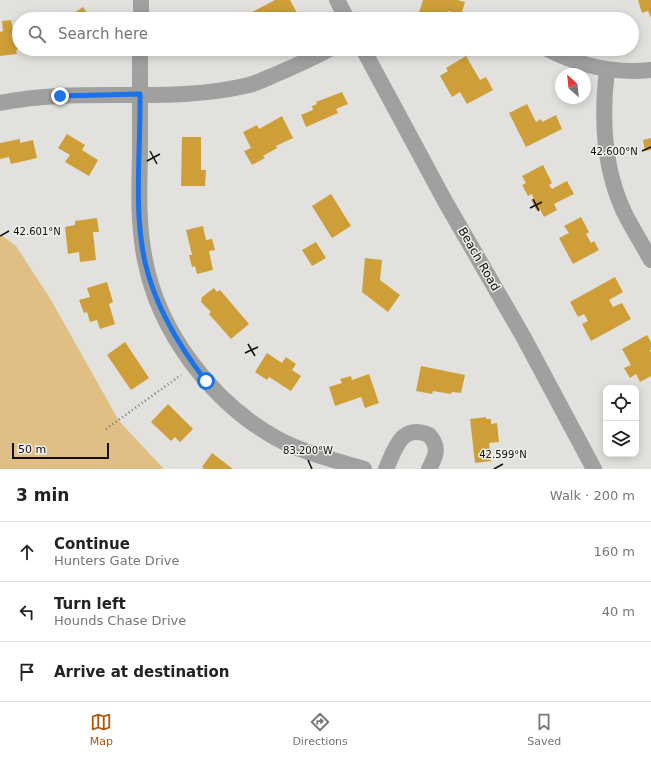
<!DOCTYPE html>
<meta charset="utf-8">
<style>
body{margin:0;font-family:"DejaVu Sans",sans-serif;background:#f6f6f6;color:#222}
.controls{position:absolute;right:12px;bottom:12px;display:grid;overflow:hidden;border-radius:8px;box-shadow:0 2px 10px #0003}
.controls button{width:36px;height:36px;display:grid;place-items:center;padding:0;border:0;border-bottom:1px solid #e0e0e0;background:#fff;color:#222;font:20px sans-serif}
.compass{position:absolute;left:555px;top:68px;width:36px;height:36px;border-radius:50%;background:#fff;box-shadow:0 2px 10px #0003;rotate:333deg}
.scale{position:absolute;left:12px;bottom:10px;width:97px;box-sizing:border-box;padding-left:4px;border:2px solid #0f0e0d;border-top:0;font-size:11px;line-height:14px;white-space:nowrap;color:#0f0e0d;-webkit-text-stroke:3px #f0efeb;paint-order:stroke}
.stop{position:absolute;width:12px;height:12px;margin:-9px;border:3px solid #1a73e8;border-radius:50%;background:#fff}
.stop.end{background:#1a73e8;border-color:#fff;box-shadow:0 1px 4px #0008}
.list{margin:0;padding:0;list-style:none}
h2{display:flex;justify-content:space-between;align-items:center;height:52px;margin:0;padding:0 16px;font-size:17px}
h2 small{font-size:13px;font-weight:400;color:#767676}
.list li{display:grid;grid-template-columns:26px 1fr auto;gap:12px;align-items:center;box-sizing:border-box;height:60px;padding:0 16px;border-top:1px solid #e0e0e0}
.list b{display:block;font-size:15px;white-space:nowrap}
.list p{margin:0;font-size:13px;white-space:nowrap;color:#767676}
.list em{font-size:13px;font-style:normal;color:#767676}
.icon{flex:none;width:22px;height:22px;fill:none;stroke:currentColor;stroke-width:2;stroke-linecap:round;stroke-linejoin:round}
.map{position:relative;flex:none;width:651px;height:469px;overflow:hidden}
.search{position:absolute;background:#fff;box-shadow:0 2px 10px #0003;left:12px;right:12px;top:12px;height:44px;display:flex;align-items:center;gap:10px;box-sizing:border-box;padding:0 14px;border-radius:22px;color:#767676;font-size:15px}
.sheet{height:232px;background:#fff}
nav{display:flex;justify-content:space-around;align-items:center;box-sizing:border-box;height:56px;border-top:1px solid #e0e0e0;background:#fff;font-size:11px;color:#767676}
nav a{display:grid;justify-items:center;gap:2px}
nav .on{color:#b45309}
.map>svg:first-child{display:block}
.green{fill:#dfbf83}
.building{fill:#ce9f39}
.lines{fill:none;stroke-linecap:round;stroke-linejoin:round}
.path{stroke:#767472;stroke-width:2.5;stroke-dasharray:1 3;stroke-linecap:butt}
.minor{stroke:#a1a0a1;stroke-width:16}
.route{stroke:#1a73e8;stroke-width:5}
.ticks{fill:none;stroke:#0f0e0d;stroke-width:1.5}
.labels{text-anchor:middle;stroke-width:3;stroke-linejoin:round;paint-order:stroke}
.street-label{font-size:12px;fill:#0f0e0d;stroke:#f0efeb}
.ticks-label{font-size:10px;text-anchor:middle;fill:#0f0e0d;stroke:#f0efeb;stroke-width:3;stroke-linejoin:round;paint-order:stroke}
</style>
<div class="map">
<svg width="651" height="469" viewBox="0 0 651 469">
<rect width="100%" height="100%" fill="#e3e1de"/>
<path class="green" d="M0 234 16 246 51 300 119 421 164 469H0Z"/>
<g class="building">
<path d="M275 0H290L297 13 286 19H256L252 12Z"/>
<path d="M423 0H457L465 2 461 15 448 11 445 19H417Z"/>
<path d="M638 0H651V18L648 11 642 13Z"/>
<path d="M83 7 91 19H78L74 13Z"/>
<path d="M208 12V14L227 12 228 19H181V17L198 15V13Z"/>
<path d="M11 20 13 30 19 29V49L16 50 17 54 0 56V32L3 31 2 21Z"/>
<path d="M466 56 480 80 486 77 493 90 467 104 460 92 452 97 440 76 448 71 446 68Z"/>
<path d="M342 92 348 104 336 109 338 113 306 127 301 115 313 110 312 106 317 104 316 102Z"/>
<path d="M527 104 536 122 541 119 542 122 556 115 562 129 526 147 509 113Z"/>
<path d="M282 116 293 138 276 146 277 148 263 156 265 158 252 165 244 151 251 148 243 132 257 125 259 129Z"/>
<path d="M67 134 85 145 82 150 98 160 89 176 65 162 70 155 58 148Z"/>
<path d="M182 137H201V170H206L205 186H181Z"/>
<path d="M651 138V150L645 151 643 140Z"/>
<path d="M20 139V143L33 140 37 158 11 164 9 157 0 159V143Z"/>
<path d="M543 165 552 183 549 185 552 189 567 181 574 194 554 204 557 210 544 217 540 209 537 211 531 200 534 199 532 194 528 196 522 185 526 183 522 176Z"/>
<path d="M331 194 351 226 332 238 312 206Z"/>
<path d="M581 217 589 232 586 234 591 243 594 241 599 250 573 264 559 238 569 233 564 226Z"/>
<path d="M97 218 99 232H93L96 260 80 262 79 252 68 254 65 227 75 225V221Z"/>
<path d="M203 226 206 240 212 239 215 250 209 251 213 270 197 274 195 266 192 267 189 255H192L186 230Z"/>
<path d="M316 242 326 258 312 266 302 250Z"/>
<path d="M365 258 382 260 380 280 400 295 388 312 362 292Z"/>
<path d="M615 277 623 292 609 300 613 307 622 303 631 319 591 341 582 324 588 321 584 314 578 317 570 302Z"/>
<path d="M107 282 113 302 109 304 115 324 100 329 97 320 90 322 87 312 84 313 79 300 90 297 87 288Z"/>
<path d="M214 288 217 292 220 290 249 324 231 339 209 314 211 312 201 302 202 297Z"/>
<path d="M647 335 651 342V350L649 351 651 352V376L640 382 636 374 630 378 624 368 631 365 622 349Z"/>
<path d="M125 342 149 378 131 390 107 355Z"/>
<path d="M267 353 282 363 286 357 296 364 292 370 301 376 291 391 269 377 267 380 255 372Z"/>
<path d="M421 366 465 375 461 393 452 392 451 394 433 391 432 394 416 391Z"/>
<path d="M369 374 379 403 365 408 361 397 335 406 329 387 342 383 340 379 351 376 352 380Z"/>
<path d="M168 404 193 429 180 442 175 437 171 441 151 422Z"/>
<path d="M486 417V419H491V424L497 423 499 442 489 443 491 461 475 463 470 419Z"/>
<path d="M212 453 233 469H204L202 467Z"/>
</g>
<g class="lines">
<path class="path" d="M106 429 181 375"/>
<g class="minor">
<path d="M141 0V19"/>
<path d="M337 0 347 19"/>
<path d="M140 49C140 84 140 120 140 155 139 190 138 226 145 260 159 333 212 402 276 438 303 453 335 460 364 469"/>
<path d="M363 49 446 203 524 338 594 469"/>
<path d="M547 49C580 66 614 74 651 70"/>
<path d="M607 70C601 119 603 167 624 212 632 228 642 244 651 260"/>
<path d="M0 103C82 86 167 105 249 85 257 83 264 79 272 76 291 68 311 59 330 49"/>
<path d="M386 469C395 449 401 423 429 435 440 447 436 456 429 469"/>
</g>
</g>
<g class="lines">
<path class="route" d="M60 96 140 94C141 149 133 208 145 262 155 306 178 345 206 381"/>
</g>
<path class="ticks" d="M150 151 157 164M642 151 651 147M147 161 160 154M533 199 539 211M530 208 542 202M0 236 9 231M248 344 255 356M245 353 258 347M308 460 312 469M494 469 503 464"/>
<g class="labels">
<g class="street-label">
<text transform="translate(479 259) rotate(60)" y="4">Beach Road</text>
</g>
</g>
<g class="ticks-label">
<text x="614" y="155">42.600°N</text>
<text x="37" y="235">42.601°N</text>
<text x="308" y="454">83.200°W</text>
<text x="503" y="458">42.599°N</text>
</g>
</svg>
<div class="controls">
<button><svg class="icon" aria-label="locate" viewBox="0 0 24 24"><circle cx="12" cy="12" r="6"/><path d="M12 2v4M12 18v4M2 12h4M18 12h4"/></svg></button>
<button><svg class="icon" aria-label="layers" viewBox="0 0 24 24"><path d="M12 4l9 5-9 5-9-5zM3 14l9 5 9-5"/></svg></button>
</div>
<svg class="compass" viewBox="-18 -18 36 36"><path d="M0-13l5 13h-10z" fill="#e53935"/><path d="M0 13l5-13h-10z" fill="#767676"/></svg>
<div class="scale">50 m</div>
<div class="stop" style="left:206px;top:381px"></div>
<div class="stop end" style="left:60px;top:96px"></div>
<div class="search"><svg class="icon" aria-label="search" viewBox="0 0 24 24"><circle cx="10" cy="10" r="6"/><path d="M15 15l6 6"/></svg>Search here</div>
</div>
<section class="sheet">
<h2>3 min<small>Walk · 200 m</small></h2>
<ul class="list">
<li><svg class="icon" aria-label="ahead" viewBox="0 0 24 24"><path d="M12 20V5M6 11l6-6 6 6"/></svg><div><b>Continue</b><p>Hunters Gate Drive</p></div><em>160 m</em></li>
<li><svg class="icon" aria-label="left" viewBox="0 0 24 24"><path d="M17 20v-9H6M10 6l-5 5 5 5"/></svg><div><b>Turn left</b><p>Hounds Chase Drive</p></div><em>40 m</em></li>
<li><svg class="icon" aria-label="arrive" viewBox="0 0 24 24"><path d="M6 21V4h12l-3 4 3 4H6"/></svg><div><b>Arrive at destination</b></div></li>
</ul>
</section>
<nav>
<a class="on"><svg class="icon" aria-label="map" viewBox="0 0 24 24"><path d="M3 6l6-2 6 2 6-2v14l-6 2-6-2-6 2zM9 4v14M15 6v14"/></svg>Map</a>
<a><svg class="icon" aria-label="directions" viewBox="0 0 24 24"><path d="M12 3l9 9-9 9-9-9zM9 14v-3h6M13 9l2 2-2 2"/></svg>Directions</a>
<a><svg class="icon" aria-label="saved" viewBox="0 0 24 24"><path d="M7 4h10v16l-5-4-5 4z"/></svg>Saved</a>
</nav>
